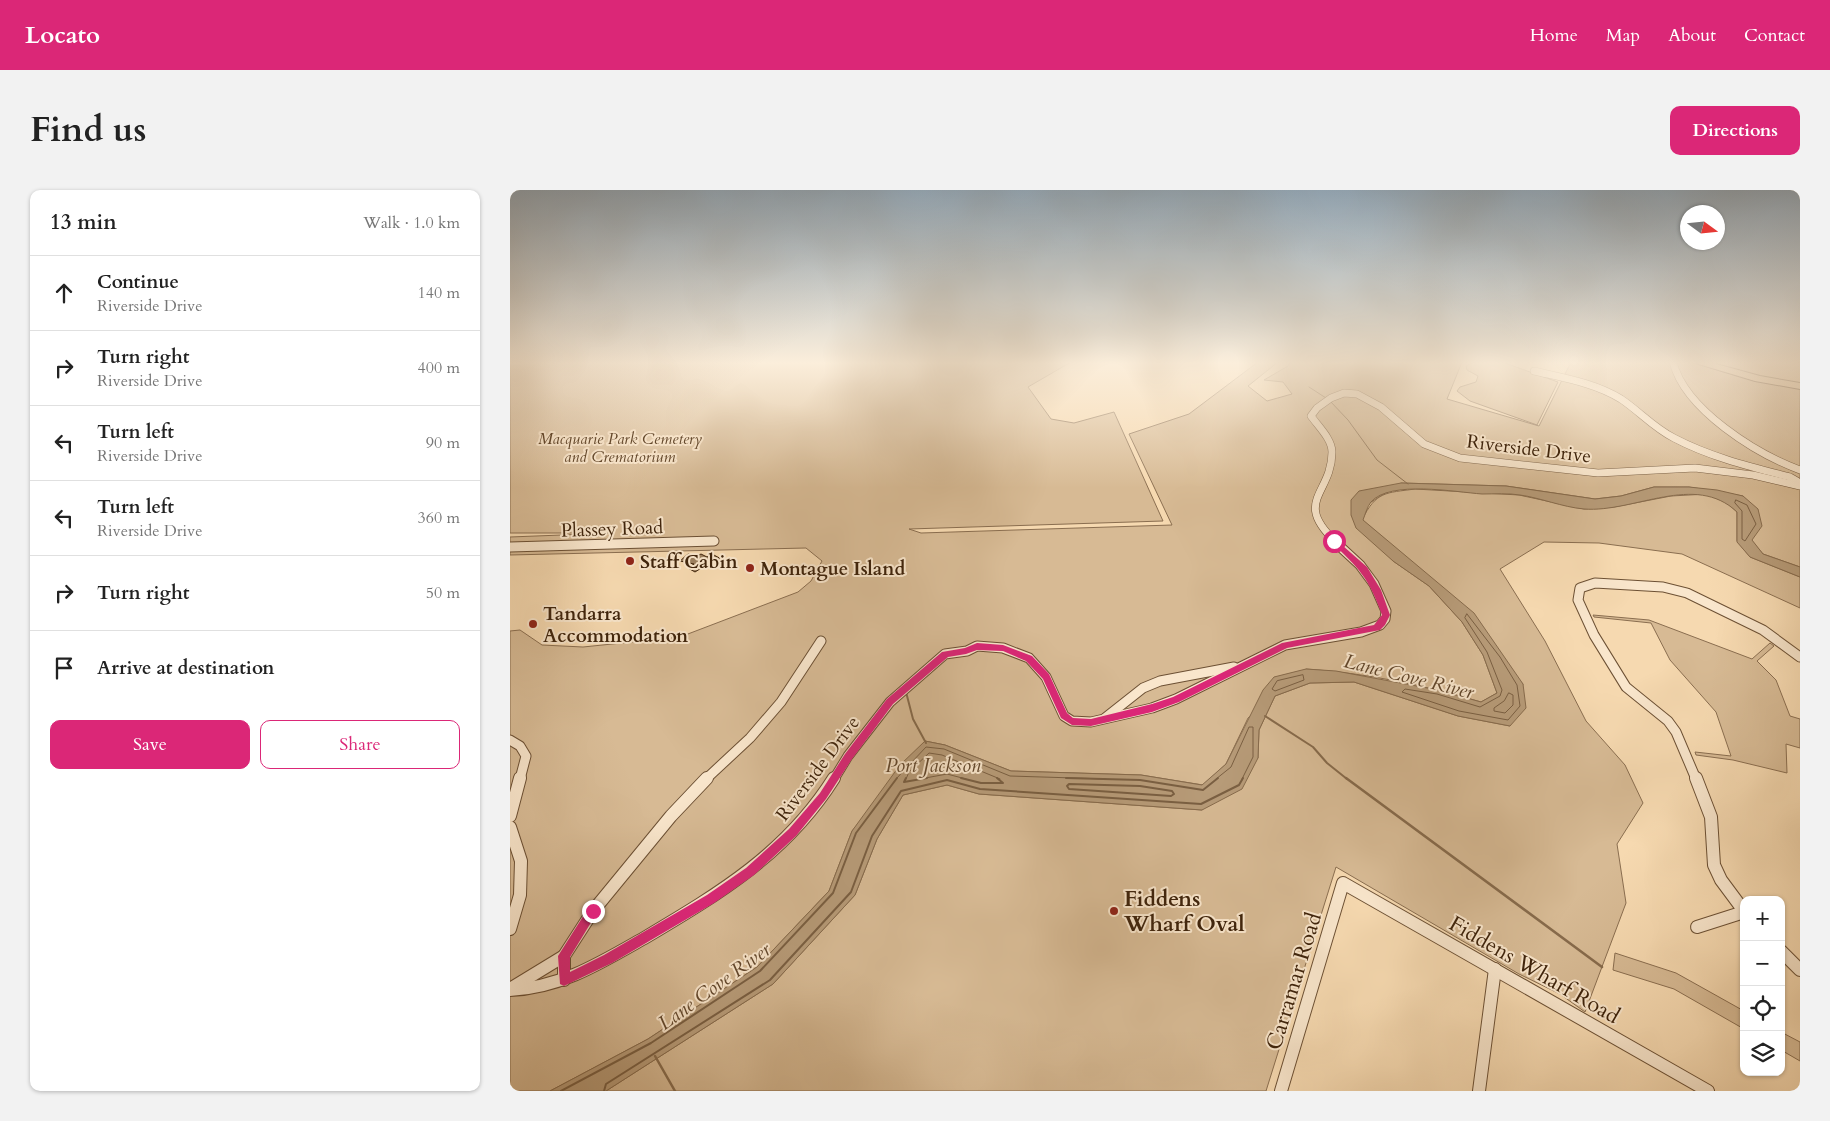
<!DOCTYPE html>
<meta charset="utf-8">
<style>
body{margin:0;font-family:Cardo,serif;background:#f2f2f2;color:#222}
.controls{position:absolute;right:15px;bottom:15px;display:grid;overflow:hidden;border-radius:10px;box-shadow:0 1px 4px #0004}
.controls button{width:45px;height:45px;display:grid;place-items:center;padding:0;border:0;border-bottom:1px solid #e0e0e0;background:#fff;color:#222;font:25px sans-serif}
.compass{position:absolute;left:1170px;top:15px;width:45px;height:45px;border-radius:50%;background:#fff;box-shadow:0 1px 4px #0004;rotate:105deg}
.stop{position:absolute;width:15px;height:15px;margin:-11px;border:4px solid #db2777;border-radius:50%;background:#fff}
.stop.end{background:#db2777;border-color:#fff;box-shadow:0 1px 5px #0008}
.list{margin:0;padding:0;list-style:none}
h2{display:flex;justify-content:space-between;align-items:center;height:65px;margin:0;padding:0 20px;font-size:21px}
h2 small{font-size:16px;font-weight:400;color:#767676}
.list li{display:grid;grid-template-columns:32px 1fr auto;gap:15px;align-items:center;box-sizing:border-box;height:75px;padding:0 20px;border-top:1px solid #e0e0e0}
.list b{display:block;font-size:19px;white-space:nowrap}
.list p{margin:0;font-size:16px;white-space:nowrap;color:#767676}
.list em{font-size:16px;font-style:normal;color:#767676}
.actions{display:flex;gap:10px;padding:15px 20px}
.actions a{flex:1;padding:11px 0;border:1px solid #db2777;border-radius:10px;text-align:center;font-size:18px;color:#db2777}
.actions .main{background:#db2777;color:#fff}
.icon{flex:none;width:28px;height:28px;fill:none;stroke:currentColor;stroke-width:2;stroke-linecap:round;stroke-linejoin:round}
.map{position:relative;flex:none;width:1290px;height:901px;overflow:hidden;border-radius:10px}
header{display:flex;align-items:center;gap:30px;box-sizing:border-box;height:70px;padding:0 25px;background:#db2777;color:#fff}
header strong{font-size:24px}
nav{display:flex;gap:28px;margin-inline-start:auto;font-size:18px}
.intro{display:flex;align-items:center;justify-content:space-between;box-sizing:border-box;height:120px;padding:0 30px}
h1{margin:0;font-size:35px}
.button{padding:12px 22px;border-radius:10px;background:#db2777;color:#fff;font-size:18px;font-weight:700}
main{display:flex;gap:30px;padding:0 30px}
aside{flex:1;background:#fff;border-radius:10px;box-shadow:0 1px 4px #0004}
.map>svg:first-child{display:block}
.green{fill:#d7ba94;stroke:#8a6e50}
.water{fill:#b79b78;stroke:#876b4c}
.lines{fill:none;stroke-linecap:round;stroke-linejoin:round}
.shore-far1{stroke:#7a5f42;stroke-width:1}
.shore{stroke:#7a5f42;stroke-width:2}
.stream-far2{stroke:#876b4c;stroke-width:1}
.stream-far1{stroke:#876b4c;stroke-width:2}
.stream{stroke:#876b4c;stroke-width:2.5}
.building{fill:#9e8261;stroke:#3e230b}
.street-far2-casing{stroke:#6c5034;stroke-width:8}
.street-far1-casing{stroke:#6c5034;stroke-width:11}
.street-casing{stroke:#6c5034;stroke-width:14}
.highway-casing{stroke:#3e230b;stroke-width:2}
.street-far2{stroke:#f9e6cc;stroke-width:7}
.street-far1{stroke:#f9e6cc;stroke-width:9}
.street{stroke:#f9e6cc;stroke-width:12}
.highway{fill:#f6d9b0;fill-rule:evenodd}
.route{fill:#db2777}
.poi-dot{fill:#8f2418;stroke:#f9e6cc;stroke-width:2}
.labels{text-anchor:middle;stroke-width:4;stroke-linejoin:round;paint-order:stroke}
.far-park-label{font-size:16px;font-style:italic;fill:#64492d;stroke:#f9e6cc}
.street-label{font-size:19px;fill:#3e230b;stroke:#f9e6cc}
.poi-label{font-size:19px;font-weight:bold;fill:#3e230b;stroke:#f9e6cc;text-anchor:start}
.water-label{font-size:20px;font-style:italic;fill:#62472c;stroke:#f9e6cc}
.near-poi-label{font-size:22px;font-weight:bold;fill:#3e230b;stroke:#f9e6cc;text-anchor:start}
.near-street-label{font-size:22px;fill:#3e230b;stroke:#f9e6cc}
</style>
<header>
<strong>Locato</strong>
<nav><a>Home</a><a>Map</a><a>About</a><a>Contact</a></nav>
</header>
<div class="intro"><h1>Find us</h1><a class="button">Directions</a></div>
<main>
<aside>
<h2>13 min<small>Walk · 1.0 km</small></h2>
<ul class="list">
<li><svg class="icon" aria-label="ahead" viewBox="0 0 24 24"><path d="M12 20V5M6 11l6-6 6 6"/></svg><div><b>Continue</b><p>Riverside Drive</p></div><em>140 m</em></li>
<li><svg class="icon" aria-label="right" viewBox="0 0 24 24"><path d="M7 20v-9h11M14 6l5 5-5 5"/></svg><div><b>Turn right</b><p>Riverside Drive</p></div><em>400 m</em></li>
<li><svg class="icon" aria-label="left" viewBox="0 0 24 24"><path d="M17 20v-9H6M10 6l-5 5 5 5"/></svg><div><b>Turn left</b><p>Riverside Drive</p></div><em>90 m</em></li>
<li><svg class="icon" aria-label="left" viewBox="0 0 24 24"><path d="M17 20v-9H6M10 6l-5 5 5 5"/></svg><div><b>Turn left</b><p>Riverside Drive</p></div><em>360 m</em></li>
<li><svg class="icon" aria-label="right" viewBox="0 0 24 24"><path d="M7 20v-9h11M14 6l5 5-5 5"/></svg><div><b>Turn right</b></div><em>50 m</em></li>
<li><svg class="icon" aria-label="arrive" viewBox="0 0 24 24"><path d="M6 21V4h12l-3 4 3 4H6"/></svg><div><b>Arrive at destination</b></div></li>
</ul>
<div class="actions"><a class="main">Save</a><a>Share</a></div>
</aside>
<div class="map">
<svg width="1290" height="901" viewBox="0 0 1290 901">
<rect width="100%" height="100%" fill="#f6d9b0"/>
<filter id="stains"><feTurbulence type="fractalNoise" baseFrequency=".004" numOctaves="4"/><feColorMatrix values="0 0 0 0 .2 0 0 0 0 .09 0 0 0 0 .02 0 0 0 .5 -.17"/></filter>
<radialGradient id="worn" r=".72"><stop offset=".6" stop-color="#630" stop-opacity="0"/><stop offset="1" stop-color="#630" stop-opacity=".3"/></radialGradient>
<g class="green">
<path d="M0 172H561L518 197 541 229 564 233 604 222 653 331 399 339 411 343 662 335 619 244 679 224 748 172H768L738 196 757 211 782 204 773 192 754 190 778 176 780 172H952L937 209 1029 236 1061 172H1180L1218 183 1290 199V377L1253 364 1241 350 1233 306 1179 297H1144L1111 306 1085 309 996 296 891 293 841 325 883 371 919 396 952 432 973 465 987 503 971 512C914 495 855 483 796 479L738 528 716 574 693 595 631 585 501 581 435 555 415 551 342 641 319 701 247 777 138 849 40 901H0V441L10 440 32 455 73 457 170 447 288 402 301 391 312 371 296 358 0 365V347L103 343H0Z"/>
<path d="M964 172H992L1048 192 1027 235 960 211 947 201 950 197 966 192 968 186 957 180 956 176Z"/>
<path d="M905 299 1009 305 1074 319 1104 317 1161 306 1197 304 1217 313 1227 322V351L1240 367 1290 387V418L1172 364 1089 353 1034 352 990 379 1035 451 1076 531 1115 575 1133 613 1107 654 1116 713 1075 822 1050 804 1009 784 826 677 756 901H96L263 794 345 705 367 649 393 605 437 595 469 604 692 620 748 568 749 540 765 506 800 493 844 492 948 526 1000 536 1013 494 875 349 852 330C866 301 876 303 905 299Z"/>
<path d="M1083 425 1139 430 1242 469 1260 453 1264 456 1247 471 1266 490 1280 526 1290 529V558L1276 554 1277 583 1223 570 1186 565 1185 562 1221 566 1206 522 1160 470 1141 433 1084 427Z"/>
<path d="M1105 763 1166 783 1234 821V839L1164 799 1103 780Z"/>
<path d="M1271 842 1290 852V871L1271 860Z"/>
</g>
<path class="water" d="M891 293 996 296 1085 309 1111 306 1144 297H1179L1207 300 1233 306 1248 319 1252 336 1242 350 1253 364 1290 377V387L1240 367 1227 352V322C1185 282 1124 323 1074 319 1052 317 1031 308 1010 305 998 303 985 304 972 304 945 302 880 290 861 312 857 317 855 325 853 330L964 423 1013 494 1016 518 1000 536 948 526 844 492 800 493 765 506 749 540 748 568 732 599 692 620 469 604 437 595 393 605 367 649 345 705 263 794 96 901H40L138 849 247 777 319 701 342 641 390 575 415 551 435 555 501 581 631 585 692 595 716 574 753 500 764 487 796 479 826 481 928 500 971 512 987 503 973 465 952 432 919 396 883 371 846 338 841 325V310L849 301Z"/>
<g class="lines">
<g class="shore-far1">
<path d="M1226 310 1237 315 1246 334 1235 351 1232 349V321L1225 313Z"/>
<path d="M957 424 990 467 1007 495 1010 516 998 530 949 521 892 502 895 499 927 504 970 517 990 506 992 500 977 462 955 428Z"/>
<path d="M793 485 794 490 765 501 762 499 767 491Z"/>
<path d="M999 503 1003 505V515L995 523 984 521V518L994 511Z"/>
<path d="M386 589 416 557 434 559 500 586 596 589"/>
<path d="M396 589 399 582 419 563 432 565 490 589"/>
<path d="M410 589 437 584 456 589"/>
<path d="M706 589 721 577 739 537H743V567L732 589"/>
</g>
<g class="shore">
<path d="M396 588 394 592 417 588"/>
<path d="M451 588 471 593H493L487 588"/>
<path d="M556 588 630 590 693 600 708 588"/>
<path d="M559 594 630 596 662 601 664 604 661 606 559 599 557 596Z"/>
<path d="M51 901 141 853 250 781 323 703 346 643 387 588"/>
<path d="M94 901 96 894 260 790 341 702 362 646 391 601 437 590 470 599 691 614 729 595 733 588"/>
</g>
<g class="stream-far2">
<path d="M799 197 816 208"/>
<path d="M820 211 838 230 867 270 898 294"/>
</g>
<g class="stream-far1">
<path d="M396 502 403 529 416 553"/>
<path d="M755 526 803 557 817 573 837 589"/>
</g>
<g class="stream">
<path d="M836 588 1092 777"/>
<path d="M145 866 165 901"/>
</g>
</g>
<path class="building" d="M178 364 187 366 191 364 197 367 202 364 215 371 199 369 190 375 193 377 185 382 178 378 184 374 170 371Z"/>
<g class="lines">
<g class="street-far2-casing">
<g id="street-far2">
<path d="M1163 172C1175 220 1247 264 1290 280"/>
<path d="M1024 181C1054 188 1085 193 1111 209 1129 221 1144 238 1164 248 1200 267 1241 277 1280 287L1287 291 1288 295"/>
<path d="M166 352 204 351"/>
<path d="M826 352C782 311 822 304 822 262 822 249 808 236 801 226L807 218 821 208 834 203 847 204 871 217 914 254 950 268 1088 283 1185 278 1243 285 1290 296"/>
</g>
</g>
<g class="street-far1-casing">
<g id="street-far1">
<path d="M0 357 204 351"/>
<path d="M595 528 633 498 650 491 724 477"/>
<path d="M0 550 10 556 16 566 10 589"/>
<path d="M196 589 240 548 271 512 311 451"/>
<path d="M324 589 338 566 380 512 435 464 457 461 467 456 493 458 519 468 536 487 554 526 562 531 581 532 642 518 666 509 775 455 851 442 870 435 875 429 876 421 864 394 850 375 824 351"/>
<path d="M1186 589 1166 542 1158 531 1116 497 1084 445 1068 410 1070 398 1085 393 1153 397 1177 403 1253 440 1290 467"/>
</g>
</g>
<g class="street-casing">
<g id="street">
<path d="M1186 588 1201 627 1204 675 1211 690 1234 721"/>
<path d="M0 626 10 588"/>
<path d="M0 637 11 671 10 705 0 739"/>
<path d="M1187 737 1234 722"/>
<path d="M1271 761 1290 780"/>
<path d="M54 790V766L83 721 161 626 197 588"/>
<path d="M0 799 54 766"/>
<path d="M0 800C51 798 92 772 136 747 210 703 277 663 324 588"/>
<path d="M771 901 833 693 1198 901"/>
<path d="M969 901 985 779"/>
</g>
</g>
<g class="highway-casing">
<path id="highway" d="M1182 172H1199L1250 186 1290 193V199L1245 191Z"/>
</g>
<use href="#street-far2" class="street-far2"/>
<use href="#street-far1" class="street-far1"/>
<use href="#street" class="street"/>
<use href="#highway" class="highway"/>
</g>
<linearGradient id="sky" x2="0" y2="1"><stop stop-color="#94aabb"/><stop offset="0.58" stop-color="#fbeedb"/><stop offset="1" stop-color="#fbeedb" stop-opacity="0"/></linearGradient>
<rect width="1290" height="298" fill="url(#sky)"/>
<path class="route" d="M824 348 857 377 871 400 880 425 875 435 870 440 777 458 669 512 642 522 581 536 562 535 551 528 533 489 516 471 493 461 467 460 456 464 438 467 383 514 342 569 316 609 286 646 244 685 204 713 102 773 54 796 50 794 48 766 79 717 83 716 88 721 60 767V782L94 765 197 705 236 678 279 639 310 603 335 564 377 509 432 462 455 458 467 453 493 455 522 466 539 484 557 523 563 528 581 529 642 514 663 507 772 453 864 435 872 425C859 388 849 378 821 352L820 351Z"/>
<g class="poi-dot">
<circle cx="120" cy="371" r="5"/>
<circle cx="240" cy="378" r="5"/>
<circle cx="23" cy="434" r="5"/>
<circle cx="604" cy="721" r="5"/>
</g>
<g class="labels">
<g class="far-park-label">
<text x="110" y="254">Macquarie Park Cemetery<tspan x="110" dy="18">and Crematorium</tspan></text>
</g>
<g class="street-label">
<text transform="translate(1019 258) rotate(7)" y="7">Riverside Drive</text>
<text transform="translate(102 338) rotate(-2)" y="7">Plassey Road</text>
<text transform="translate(307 578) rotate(-53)" y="7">Riverside Drive</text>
</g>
<g class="poi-label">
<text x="130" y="378">Staff Cabin</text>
<text x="250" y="385">Montague Island</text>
<text x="33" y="430">Tandarra<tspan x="33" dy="22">Accommodation</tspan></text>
</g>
<g class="water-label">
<text transform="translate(899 486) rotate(14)" y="7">Lane Cove River</text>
<text x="423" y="582">Port Jackson</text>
<text transform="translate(204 796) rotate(-36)" y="7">Lane Cove River</text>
</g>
<g class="near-poi-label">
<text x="614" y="716">Fiddens<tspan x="614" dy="25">Wharf Oval</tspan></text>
</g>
<g class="near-street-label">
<text transform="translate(1025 779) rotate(30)" y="8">Fiddens Wharf Road</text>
<text transform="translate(783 791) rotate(-73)" y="8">Carramar Road</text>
</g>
</g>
<rect width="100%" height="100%" filter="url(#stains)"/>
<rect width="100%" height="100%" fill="url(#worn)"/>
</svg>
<div class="controls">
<button>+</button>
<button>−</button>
<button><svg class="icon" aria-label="locate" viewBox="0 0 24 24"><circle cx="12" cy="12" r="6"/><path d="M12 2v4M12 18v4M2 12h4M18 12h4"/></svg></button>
<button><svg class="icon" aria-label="layers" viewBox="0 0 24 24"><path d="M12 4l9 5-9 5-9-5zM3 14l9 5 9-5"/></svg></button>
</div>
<svg class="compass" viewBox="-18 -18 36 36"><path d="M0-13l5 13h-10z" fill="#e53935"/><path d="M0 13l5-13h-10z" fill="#767676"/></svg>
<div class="stop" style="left:824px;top:351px"></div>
<div class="stop end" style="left:83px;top:721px"></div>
</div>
</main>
